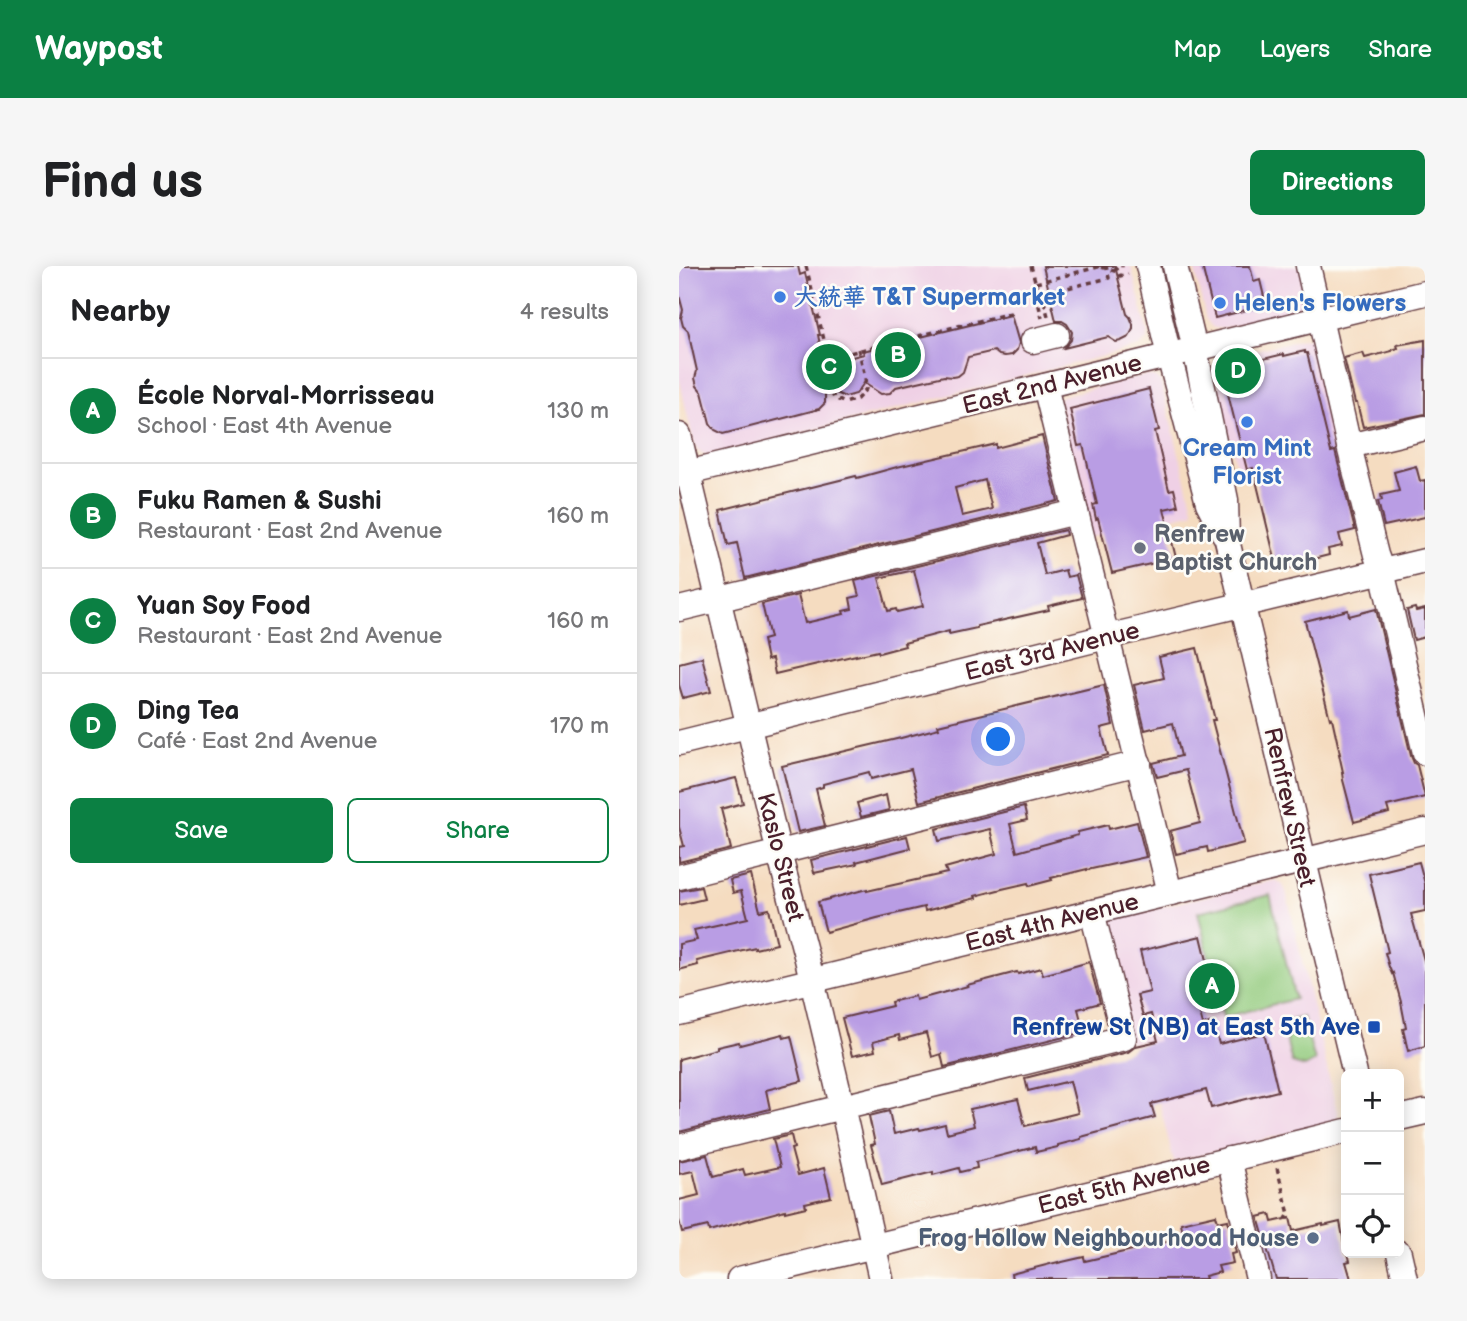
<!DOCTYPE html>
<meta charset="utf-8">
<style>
body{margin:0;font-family:"Balsamiq Sans","LXGW WenKai TC",sans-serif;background:#f6f6f6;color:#202124}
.controls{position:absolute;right:21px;bottom:21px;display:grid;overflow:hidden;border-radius:10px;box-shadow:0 4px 18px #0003}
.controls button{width:63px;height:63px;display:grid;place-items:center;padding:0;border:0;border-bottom:2px solid #e0e0e0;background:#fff;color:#202124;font:35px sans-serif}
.you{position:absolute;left:320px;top:474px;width:24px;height:24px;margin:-18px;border:5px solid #fff;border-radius:50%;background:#1a73e8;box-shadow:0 0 0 10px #1a73e833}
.badge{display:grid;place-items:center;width:46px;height:46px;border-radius:50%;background:#0b8043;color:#fff;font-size:23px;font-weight:700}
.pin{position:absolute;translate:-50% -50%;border:4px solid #fff;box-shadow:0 2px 7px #0006}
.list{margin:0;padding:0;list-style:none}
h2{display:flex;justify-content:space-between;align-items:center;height:91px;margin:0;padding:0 28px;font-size:30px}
h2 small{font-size:23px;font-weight:400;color:#757577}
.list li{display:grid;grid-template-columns:46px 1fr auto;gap:21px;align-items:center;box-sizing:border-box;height:105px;padding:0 28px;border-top:2px solid #e0e0e0}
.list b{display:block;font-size:26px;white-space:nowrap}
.list p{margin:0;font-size:23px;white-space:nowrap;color:#757577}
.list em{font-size:23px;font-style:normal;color:#757577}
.actions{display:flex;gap:14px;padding:21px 28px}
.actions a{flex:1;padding:16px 0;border:2px solid #0b8043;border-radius:10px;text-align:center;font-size:24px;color:#0b8043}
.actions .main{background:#0b8043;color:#fff}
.icon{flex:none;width:38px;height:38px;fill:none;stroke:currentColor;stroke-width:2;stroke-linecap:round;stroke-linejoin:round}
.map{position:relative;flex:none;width:746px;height:1013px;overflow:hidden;border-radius:10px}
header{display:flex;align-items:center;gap:42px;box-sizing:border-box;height:98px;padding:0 35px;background:#0b8043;color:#fff}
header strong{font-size:33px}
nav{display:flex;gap:38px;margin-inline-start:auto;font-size:24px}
.intro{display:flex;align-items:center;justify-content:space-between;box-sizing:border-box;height:168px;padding:0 42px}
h1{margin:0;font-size:49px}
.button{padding:18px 32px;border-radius:10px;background:#0b8043;color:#fff;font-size:24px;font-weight:700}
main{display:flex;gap:42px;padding:0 42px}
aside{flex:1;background:#fff;border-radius:10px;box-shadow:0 4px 18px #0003}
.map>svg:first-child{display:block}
.built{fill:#efd0e5}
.green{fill:#92ca7d;stroke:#6e7454;stroke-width:2}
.building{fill:#b99de4;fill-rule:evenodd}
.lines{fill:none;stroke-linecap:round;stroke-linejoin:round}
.minor-casing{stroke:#643b41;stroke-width:27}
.path{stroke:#643b41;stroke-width:3.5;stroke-dasharray:5 5;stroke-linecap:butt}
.minor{stroke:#fff;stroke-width:24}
.shop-dot{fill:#3f7fe0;stroke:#fdfcf7;stroke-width:2.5}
.worship-dot{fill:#6b7280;stroke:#fdfcf7;stroke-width:2.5}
.transit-dot{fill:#1a4fb4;stroke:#fdfcf7;stroke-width:2.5}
.service-dot{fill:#5c6f8a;stroke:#fdfcf7;stroke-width:2.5}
.labels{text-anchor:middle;stroke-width:5;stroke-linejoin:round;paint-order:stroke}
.shop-label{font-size:24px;font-weight:bold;fill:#366cbe;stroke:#fdfcf7;text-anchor:start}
.street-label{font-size:24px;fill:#4a1f2b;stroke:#fdfcf7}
.worship-label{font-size:24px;font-weight:bold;fill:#5b616d;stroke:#fdfcf7;text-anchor:start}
.transit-label{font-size:24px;font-weight:bold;fill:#164399;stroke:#fdfcf7;text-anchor:end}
.service-label{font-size:24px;font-weight:bold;fill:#4e5e75;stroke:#fdfcf7;text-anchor:end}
</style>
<header>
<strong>Waypost</strong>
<nav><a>Map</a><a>Layers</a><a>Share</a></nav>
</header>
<div class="intro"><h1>Find us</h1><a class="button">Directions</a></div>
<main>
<aside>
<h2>Nearby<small>4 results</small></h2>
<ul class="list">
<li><span class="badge">A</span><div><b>École Norval-Morrisseau</b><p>School · East 4th Avenue</p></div><em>130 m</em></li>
<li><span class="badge">B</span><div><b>Fuku Ramen &amp; Sushi</b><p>Restaurant · East 2nd Avenue</p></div><em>160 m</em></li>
<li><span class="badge">C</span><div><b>Yuan Soy Food</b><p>Restaurant · East 2nd Avenue</p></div><em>160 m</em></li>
<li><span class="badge">D</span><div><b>Ding Tea</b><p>Café · East 2nd Avenue</p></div><em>170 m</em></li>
</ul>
<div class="actions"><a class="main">Save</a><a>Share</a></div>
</aside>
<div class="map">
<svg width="746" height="1013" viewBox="0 0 746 1013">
<rect width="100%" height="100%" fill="#fdfcf7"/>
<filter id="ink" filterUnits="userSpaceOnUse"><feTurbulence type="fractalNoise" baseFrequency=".0143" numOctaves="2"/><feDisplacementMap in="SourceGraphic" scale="14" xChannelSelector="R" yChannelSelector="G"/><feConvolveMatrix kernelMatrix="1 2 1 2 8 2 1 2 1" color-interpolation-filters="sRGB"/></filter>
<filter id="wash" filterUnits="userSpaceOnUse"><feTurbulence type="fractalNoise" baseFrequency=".00686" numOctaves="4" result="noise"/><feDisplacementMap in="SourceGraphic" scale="28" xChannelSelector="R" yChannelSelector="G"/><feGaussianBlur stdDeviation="1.57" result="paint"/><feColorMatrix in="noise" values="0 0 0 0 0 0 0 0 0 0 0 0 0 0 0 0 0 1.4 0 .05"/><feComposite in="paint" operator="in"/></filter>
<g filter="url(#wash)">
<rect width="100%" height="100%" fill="#f5dcc0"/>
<g class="built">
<path d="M0 0H452L469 68V73L460 81 35 189 27 190 19 185 15 178 0 112Z"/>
<path d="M515 0H629L626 42 545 63 536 62 533 61 527 53Z"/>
<path d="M633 71 670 180 559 207 536 104 539 97 543 93 551 90Z"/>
<path d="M468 109 477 112 482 117 515 246 404 273 380 132 383 130Z"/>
<path d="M597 614 604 619 607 625 659 850 655 856 495 896 465 775 451 778 426 654Z"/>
</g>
<g class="green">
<path d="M591 629 616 733 544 751 519 646Z"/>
<path d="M624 751 636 795 626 801 613 797 603 757Z"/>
</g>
<g id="blocks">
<g class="building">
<path d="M0 0H119L121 9 126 7 141 69H139L145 98 185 88 184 85 332 49 340 77 338 84 333 89 326 90 320 89 315 85 289 91 284 106 279 110 273 111 265 110 217 121 211 127 202 128 185 117 177 128 166 131 146 122V137L140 143 44 168 36 164 31 157 23 126 18 120 16 112 18 105 9 65 4 60 2 52 4 44 0 29Z"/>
<path d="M364 0H436L448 48 451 51 454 58V63L450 71 442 75 437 76 429 71 385 82 392 74 393 66 388 58 383 55H377Z"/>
<path d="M523 0H571L575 16 581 14 587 39 536 52Z"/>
<path d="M746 74V148L684 161 678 137H676L665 92 684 87 686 92 713 85V84L719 82 718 79Z"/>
<path d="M626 85V87H628L652 186 656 185 676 264 660 268 663 280 649 283 650 289 630 294 631 298 608 303 597 297 574 202 568 204 548 124H551L545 100 558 97 559 99 605 88V90Z"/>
<path d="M470 123 480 164 476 165 490 224 495 223 499 240 485 243 497 292 433 307 419 252 417 253 414 239 418 238 404 179 399 180 391 143Z"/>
<path d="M363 170 379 235 66 312 58 277 49 279 41 244 177 210 178 212 218 201 317 178V182ZM306 214 313 243 283 250 276 222Z"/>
<path d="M737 200 741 215 746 214V251L705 260 699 235 703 234 702 229 720 225 715 206Z"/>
<path d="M386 264 387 269 358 277 366 309 386 304 388 311 397 309 403 332 369 340 370 344 298 360V362L270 368V365L225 377 226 380 200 387 199 385 177 390V389L96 408 93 393 88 394 84 374 91 372 83 338 119 329 126 357 165 348 164 345 173 343 171 332 180 330 176 315ZM235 304 244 340 218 346 217 343 209 345 200 312Z"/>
<path d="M736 342 737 345 746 343V371L735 374 728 344Z"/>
<path d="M697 343 732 490 735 497 738 499 746 531 708 540 710 547 675 556 664 514 663 506H664L660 488H661L653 452 651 453 626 355 669 344 670 350Z"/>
<path d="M518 382 536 454H533L565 577 529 586 528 581 497 588 491 565 521 557 507 504 478 511 474 497 502 490 494 457 466 464 455 419 485 412 480 391Z"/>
<path d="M23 391 32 425 4 432 0 419V397Z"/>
<path d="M425 419 434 459 422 462 429 489 240 536 232 503 192 513 190 506 144 518V521L137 523 146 560 119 566 103 500 222 472 260 462 259 459Z"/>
<path d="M57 512 64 537 42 543 52 583 0 596V581L5 580 0 561V526Z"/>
<path d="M207 529 210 544 182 551 178 537Z"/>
<path d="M345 541 348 554 331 558 338 586 399 569V566L429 559 430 563 458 556 467 591 408 604V603L372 612 373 614 350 620 349 617 323 623 296 630 297 632 246 645 245 641 198 652 147 666 139 636 188 623V625L268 607 266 602 317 588 311 563 260 575 257 563Z"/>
<path d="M228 570 231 582 177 596 178 598 135 607 132 594Z"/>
<path d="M740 596 746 618V645L732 648 746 698V780L729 785 724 763 727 762 722 736 714 707 713 708 710 701 706 687 709 686 690 608Z"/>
<path d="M72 609 81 645 90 643 98 678 76 683V681L18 695 19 699 0 704V678L18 674 15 664 69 652 62 625 54 627 51 614Z"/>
<path d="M22 621 25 633 0 639V625Z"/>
<path d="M522 670 532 711 513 716 524 759 534 756 540 778 585 767 599 825 532 842 527 824 472 838 476 851 402 871V873L379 879V881L357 886 356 881 297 896 298 902 281 906 280 902 254 909V906L203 919 192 879 196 878 190 850 210 845 215 868 240 862 241 864 266 858 268 867 295 860 291 843 339 833 346 860 399 847 391 815 349 825 346 812 449 786 457 780 479 775 472 748 464 750 458 729 471 726 461 685Z"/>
<path d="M410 696 421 737 399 743 405 766 265 801 262 788 253 791 247 767 221 774 220 769 194 776 196 785 173 790 163 752 213 740 212 736 236 730 237 734 289 720 288 719 338 706 339 708 362 702 364 709Z"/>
<path d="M104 768 105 772 112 770 123 815 87 824 91 843 0 866V793L38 783V781L60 776 61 779Z"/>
<path d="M112 869 115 882 112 883 119 909 145 902 152 931 126 937 127 941 106 946V944L30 965 29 960 3 966 0 954V934L20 929 14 905 0 908V895L28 889 34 911 64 903 66 909 101 901 94 873Z"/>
<path d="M591 948 593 956 611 952 614 965 644 958V960L661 956 667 987H669L671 995 667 996 672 1013H597L579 951Z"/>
<path d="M537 949 539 956 549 954 557 987 552 988 554 997 539 1000 541 1006 526 1010 527 1013H333L332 1008 379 996V997L405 991 406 995 505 972 502 957Z"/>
</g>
</g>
</g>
<g filter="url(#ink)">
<use href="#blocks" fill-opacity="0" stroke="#643b41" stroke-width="2"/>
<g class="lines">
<g class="minor-casing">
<g id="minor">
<path d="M469 0 490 90 529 237 545 268"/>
<path d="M496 0 516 83 547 234 548 274 676 808"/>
<path d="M629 0 670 180 697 289 703 305 746 487"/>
<path d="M354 75 378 69"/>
<path d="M366 120 491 627"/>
<path d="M0 169 100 587 128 693 163 840 202 1013"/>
<path d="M670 180 746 162"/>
<path d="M0 209 746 27"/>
<path d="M0 343 397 246"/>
<path d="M0 477 427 371 746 295"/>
<path d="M0 611 460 497"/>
<path d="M0 747 746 565"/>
<path d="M720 852 746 846"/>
<path d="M0 881 445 772 413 646"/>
<path d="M550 893 579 1013"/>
<path d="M720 987 726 1013"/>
<path d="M60 1013 667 865"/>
</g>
</g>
<g class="path">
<path d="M127 0 146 78 150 91 153 90"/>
<path d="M352 0 359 26V36L363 52"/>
<path d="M366 0H367"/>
<path d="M422 1 439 6 441 10 449 8"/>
<path d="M434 4 443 2V0"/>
<path d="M357 17 423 0"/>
<path d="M369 50 363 28 430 12 427 0"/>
<path d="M179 83 182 93V94L186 111 187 123 178 133 166 137 155 132 148 116 142 94 336 46"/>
<path d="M598 902 610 948 607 953"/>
</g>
<use href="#minor" class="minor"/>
</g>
</g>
<g class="shop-dot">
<circle cx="101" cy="31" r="7"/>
<circle cx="541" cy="37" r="7"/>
<circle cx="568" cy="156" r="7"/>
</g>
<circle class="worship-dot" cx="461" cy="282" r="7"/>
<rect class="transit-dot" x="688" y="754" width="14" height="14" rx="3.5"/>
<circle class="service-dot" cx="634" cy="972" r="7"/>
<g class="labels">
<g class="shop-label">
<text x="115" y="39">大統華 T&amp;T Supermarket</text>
<text x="555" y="45">Helen's Flowers</text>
<text x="568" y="190" text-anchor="middle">Cream Mint<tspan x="568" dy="28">Florist</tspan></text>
</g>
<g class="street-label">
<text transform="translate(373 118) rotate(-14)" y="8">East 2nd Avenue</text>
<text transform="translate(373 385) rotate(-14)" y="8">East 3rd Avenue</text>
<text transform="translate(611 541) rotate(77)" y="8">Renfrew Street</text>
<text transform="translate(102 591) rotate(76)" y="8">Kaslo Street</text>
<text transform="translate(373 656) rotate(-14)" y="8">East 4th Avenue</text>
<text transform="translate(445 919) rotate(-14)" y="8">East 5th Avenue</text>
</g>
<g class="worship-label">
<text x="475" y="276">Renfrew<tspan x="475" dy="28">Baptist Church</tspan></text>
</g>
<g class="transit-label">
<text x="681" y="769">Renfrew St (NB) at East 5th Ave</text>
</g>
<g class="service-label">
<text x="620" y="980">Frog Hollow Neighbourhood House</text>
</g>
</g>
</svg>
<div class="controls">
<button>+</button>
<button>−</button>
<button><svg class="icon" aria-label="locate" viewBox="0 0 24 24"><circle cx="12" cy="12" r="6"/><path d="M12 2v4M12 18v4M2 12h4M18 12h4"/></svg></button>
</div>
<div class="you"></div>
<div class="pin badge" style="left:533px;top:720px">A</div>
<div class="pin badge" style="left:219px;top:89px">B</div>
<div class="pin badge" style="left:150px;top:101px">C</div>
<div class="pin badge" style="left:559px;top:105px">D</div>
</div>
</main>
